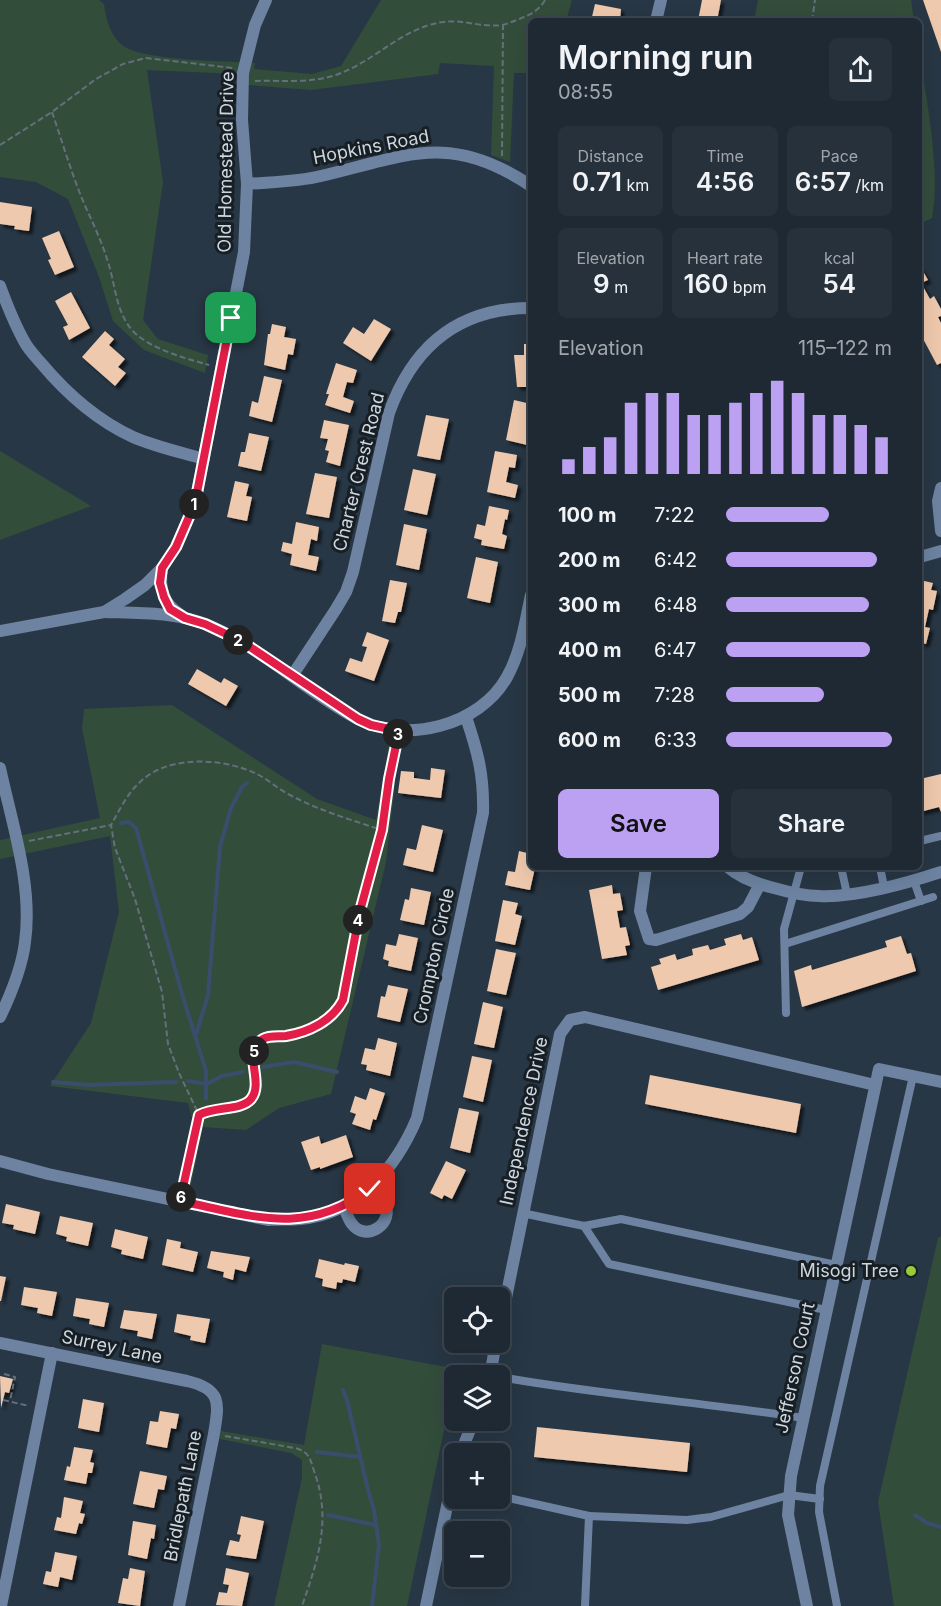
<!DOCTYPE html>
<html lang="en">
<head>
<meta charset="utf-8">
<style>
	:root { --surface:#1e2934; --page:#26313c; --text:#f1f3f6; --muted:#a1a6ac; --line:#3c454f; --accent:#bca0f2 }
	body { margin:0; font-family:Inter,sans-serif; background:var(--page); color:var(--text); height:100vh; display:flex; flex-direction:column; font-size:22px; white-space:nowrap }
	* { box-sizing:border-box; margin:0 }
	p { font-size:20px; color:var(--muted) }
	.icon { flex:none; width:33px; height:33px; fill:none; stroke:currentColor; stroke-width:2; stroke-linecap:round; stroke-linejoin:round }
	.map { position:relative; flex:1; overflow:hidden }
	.side { position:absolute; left:528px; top:18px; width:394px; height:852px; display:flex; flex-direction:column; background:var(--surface); border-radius:9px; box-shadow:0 6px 24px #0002,0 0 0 2px var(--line) }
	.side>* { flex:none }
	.tools { position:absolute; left:444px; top:1287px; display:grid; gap:12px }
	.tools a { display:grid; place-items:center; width:66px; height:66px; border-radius:9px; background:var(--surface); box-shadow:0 6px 24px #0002,0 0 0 2px var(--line); font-size:30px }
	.pin { position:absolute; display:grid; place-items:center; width:51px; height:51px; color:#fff; margin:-26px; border-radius:12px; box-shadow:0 3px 9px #0006 }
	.km { position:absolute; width:30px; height:30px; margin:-15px; border-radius:50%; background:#222; color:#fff; font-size:16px; line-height:30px; text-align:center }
	.round { display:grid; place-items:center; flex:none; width:63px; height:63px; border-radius:9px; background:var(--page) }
	.summary { display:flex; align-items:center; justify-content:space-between; height:102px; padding:0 30px }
	h1 { font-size:33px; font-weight:600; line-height:45px }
	.stats { display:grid; grid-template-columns:repeat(3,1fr); gap:9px; height:102px; padding:6px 30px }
	.stats div { display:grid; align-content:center; border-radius:9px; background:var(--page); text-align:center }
	.stats b { font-size:26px; font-weight:600 }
	.stats small { font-size:16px; font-weight:400 }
	.stats p { font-size:16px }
	.chart { height:168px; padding:12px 30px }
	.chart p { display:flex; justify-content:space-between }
	.chart svg { width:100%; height:108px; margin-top:6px; stroke:var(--accent); stroke-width:6 }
	.button { display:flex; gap:12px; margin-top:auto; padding:12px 30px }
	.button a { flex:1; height:69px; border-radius:9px; background:var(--accent); color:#111; font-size:24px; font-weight:600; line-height:69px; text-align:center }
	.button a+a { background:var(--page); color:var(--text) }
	ul { padding:0 30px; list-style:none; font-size:20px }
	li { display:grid; grid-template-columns:96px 72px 1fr; align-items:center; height:45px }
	li i { height:15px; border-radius:8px; background:var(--accent) }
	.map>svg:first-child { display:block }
	.green { fill:#334d3b }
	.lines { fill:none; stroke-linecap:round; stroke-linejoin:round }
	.stream { stroke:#384e6c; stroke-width:4 }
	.building { fill:#efc9ad; filter:url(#shadow) }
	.path { stroke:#63707c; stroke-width:2; stroke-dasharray:6 3; stroke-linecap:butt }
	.service { stroke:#6d83a1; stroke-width:8 }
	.minor { stroke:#6d83a1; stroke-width:12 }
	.route-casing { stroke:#fff; stroke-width:12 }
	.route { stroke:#e11d48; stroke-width:8 }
	.poi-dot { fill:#98cb37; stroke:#171e24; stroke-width:2 }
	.labels { text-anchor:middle; stroke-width:6; stroke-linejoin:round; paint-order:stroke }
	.street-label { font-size:18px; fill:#cdd7df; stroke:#171e24 }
	.poi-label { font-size:18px; fill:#cdd7df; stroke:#171e24; text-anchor:end }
</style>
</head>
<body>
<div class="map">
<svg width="941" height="1606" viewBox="0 0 941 1606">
	<defs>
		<filter id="shadow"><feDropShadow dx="3.5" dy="3.5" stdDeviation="1.5" flood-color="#0009"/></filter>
	</defs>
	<rect width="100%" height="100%" fill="#283745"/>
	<g class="green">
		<path d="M0,0H99L104,4C106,19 110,35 122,45C142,61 226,61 255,63L254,69L312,74L341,66L381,0H572L566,21H531V73H514L510,162L491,155L494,66L440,63L438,74L311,90L237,84V74L147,70L163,182L143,320L158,339L208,355L205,373L144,350L113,321L99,277L68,199L36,182L0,177Z"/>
		<path d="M758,0H911L914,21H754Z"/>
		<path d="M920,57C927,103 941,174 932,218L920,224Z"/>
		<path d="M0,451L91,506L0,540Z"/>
		<path d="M172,705L317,799L376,820L390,739L400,740L386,862L331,1094L279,1108L246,1130L203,1127L189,1195L178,1193L193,1122L188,1103L50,1086L91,1023L119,912L110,836L0,859V840L100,818L82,728L84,709Z"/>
		<path d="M941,1236V1606H894L878,1502L938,1238Z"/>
		<path d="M322,1344L457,1369L407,1606H274L302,1478V1460L291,1453L220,1439L221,1431L304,1445Z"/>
	</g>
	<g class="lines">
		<g class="stream">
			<path d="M121,823L129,822L136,828L182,994L206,1071V1099"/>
			<path d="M196,1035L208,995L220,847L231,808L242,787L247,783"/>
			<path d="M263,1067L294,1062L337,1072"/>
			<path d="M188,1081L207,1084L222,1076L243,1072"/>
			<path d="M53,1082L89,1085L176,1082"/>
			<path d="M343,1390L347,1400L368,1490L374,1510L379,1545L372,1606"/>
			<path d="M317,1452L360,1457"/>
			<path d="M328,1515L376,1525"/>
			<path d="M915,1515L927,1523L941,1527"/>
		</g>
	</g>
	<g class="building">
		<path d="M702,0H721L717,21H698Z"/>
		<path d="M923,0H941V52Z"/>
		<path d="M595,4L621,9L620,21H591Z"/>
		<path d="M0,202L32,207L29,231L14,229L15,226L0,224Z"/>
		<path d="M59,231L74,267L55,275L48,260L51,259L42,238Z"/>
		<path d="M920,266L928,280L921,283L930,299L934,296L941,309V316L938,317L941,323V363L937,365L920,333Z"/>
		<path d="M71,292L90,328L69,340L63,327L68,325L55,301Z"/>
		<path d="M374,319L391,329L371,361L343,343L353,327L364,334Z"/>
		<path d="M272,324L286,327L284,337L296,339L293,355L288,354L285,370L264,365L268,334H270Z"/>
		<path d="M105,331L114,339L109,345L125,359L118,367L126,373L115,386L82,357Z"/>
		<path d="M524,344H531V387H517L514,355H524Z"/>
		<path d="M336,363L357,370L353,383L347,382L343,397L354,401L350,413L325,405L329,394H326Z"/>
		<path d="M264,376L282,380L272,422L249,416L252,401L258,403Z"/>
		<path d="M514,400L531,404V425L527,445L506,440Z"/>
		<path d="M426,415L449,419L440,460L417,456Z"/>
		<path d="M324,420L349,425L340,466L326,462L329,451L325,450L328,439L320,438Z"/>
		<path d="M249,433L269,437L261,471L238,466L241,452H245Z"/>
		<path d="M495,451L517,455L515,468L509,467L506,482L518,485L515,498L487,492Z"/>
		<path d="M413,469L436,474L427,515L404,510Z"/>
		<path d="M315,473L337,477L329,518L306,514Z"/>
		<path d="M235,481L249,484L246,496L252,497L247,521L227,517Z"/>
		<path d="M489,506L509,510L507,520L505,519L502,534L507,536L504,549L481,545L482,540L474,538L477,524L485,526Z"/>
		<path d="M296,522L319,527L317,541L311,539L308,555L319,557L316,571L290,565L292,554L281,551L283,542L292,544Z"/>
		<path d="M404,524L427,529L419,570L396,565Z"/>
		<path d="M476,557L498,562L490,603L467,598Z"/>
		<path d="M390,580L407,583L401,612H398L395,623L382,621Z"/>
		<path d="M920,580L933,583L931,590L937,591L933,610L929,609L925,627L930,628L926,644L922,643L921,648Z"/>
		<path d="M367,632L389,640L374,681L345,671L350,658L362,662L367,647L362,646Z"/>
		<path d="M197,669L221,683L224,678L238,686L226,706L188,684Z"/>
		<path d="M431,768L445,770L441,798L398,793L401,771L414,772V778L430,780Z"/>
		<path d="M941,774V812L939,807L920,812V779Z"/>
		<path d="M422,825L443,830L433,872L403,865L407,848L416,850Z"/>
		<path d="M519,851L531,854V867L535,868L530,890L505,885L508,871L515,872Z"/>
		<path d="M612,885L613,894L620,893L623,910L617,911L620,928L626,927L630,945L625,946L627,955L602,959L589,890Z"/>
		<path d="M411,888L431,892L424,925L400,920L405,899L409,900Z"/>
		<path d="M503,900L518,903L515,914L522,916L515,945L495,941Z"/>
		<path d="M399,934L418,938L411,971L388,966L389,961L383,959L386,944L396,946Z"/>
		<path d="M741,934L743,940L752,937L759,960L658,990L651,967L661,964L659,959L675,954L677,960L693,955L692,949L708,945L710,950L726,945L724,939Z"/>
		<path d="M901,936L907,954L911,953L916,971L802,1007L794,971L811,965L812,970L887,947L885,941Z"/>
		<path d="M496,949L516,953L506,995L487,991Z"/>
		<path d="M388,985L408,989L400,1022L377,1017L381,996L385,997Z"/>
		<path d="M483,1002L503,1007L494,1048L474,1044Z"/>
		<path d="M378,1038L397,1043L390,1076L366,1070L367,1065L361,1064L365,1048L375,1050Z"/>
		<path d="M472,1056L492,1060L483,1102L463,1097Z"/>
		<path d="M650,1075L801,1104L796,1133L645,1104Z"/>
		<path d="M370,1088L385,1093L376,1120L373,1119L370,1130L352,1124L356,1114L350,1112L355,1096L366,1100Z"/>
		<path d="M459,1108L479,1112L470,1153L450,1148Z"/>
		<path d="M346,1135L353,1157L320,1169V1167L311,1170L301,1142L319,1136L321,1144Z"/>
		<path d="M446,1161L466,1170L452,1199L444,1195L442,1199L430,1193Z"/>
		<path d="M6,1204L40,1212L35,1234L13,1229L14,1225L2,1223Z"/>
		<path d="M60,1216L93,1223L88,1246L66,1241L67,1237L56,1234Z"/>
		<path d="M115,1229L148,1237L143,1259L121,1254L122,1250L111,1247Z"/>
		<path d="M167,1239L181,1242L180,1248L198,1252L193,1272L162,1265Z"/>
		<path d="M211,1251L250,1257L246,1272L235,1269L233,1280L223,1277L224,1272L207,1268Z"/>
		<path d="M319,1259L344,1265L345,1263L359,1266L355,1282L343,1279L342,1283L337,1282L336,1289L322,1286L323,1279L315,1277Z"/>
		<path d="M0,1276L6,1277L1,1301H0Z"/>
		<path d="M24,1287L57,1292L52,1316L37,1313L38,1308L21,1305Z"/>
		<path d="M76,1298L109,1303L104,1327L89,1324L90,1319L73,1316Z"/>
		<path d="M124,1310L157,1314L152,1339L137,1336L138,1331L120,1328Z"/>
		<path d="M177,1314L210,1319L205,1343L190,1340L191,1336L174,1332Z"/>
		<path d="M0,1376L13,1379L9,1393L5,1392L1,1408Z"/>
		<path d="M83,1399L104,1403L99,1432L78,1428Z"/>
		<path d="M160,1411L179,1414L176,1429L171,1428L167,1448L146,1444L150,1421L158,1422Z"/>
		<path d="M537,1427L690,1443L687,1472L534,1457Z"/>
		<path d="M74,1447L93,1450L90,1462L94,1463L92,1473H88L86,1484L64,1480L67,1466L70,1467Z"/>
		<path d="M140,1471L167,1476L164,1490L158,1489L154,1508L133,1504Z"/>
		<path d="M64,1497L83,1501L80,1513L85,1514L82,1524L79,1523L76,1534L54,1530L57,1517L61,1518Z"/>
		<path d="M241,1516L264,1521L256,1559L226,1555L230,1540L239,1542L241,1535L237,1534Z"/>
		<path d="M133,1521L156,1525L154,1539L151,1538L147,1559L128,1555Z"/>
		<path d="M55,1552L77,1556L72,1580L60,1577L58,1587L43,1584L46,1571L51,1572Z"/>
		<path d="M130,1568L145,1571L140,1606L118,1603L123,1578L128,1579Z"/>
		<path d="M226,1568L249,1573L242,1606L216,1605L219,1592L227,1593L229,1585L223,1584Z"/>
	</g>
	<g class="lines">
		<g class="path">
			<path d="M812,21L815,0"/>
			<path d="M255,81C282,80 316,84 341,73C377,59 404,27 443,22C462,19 483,28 502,25C510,23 517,20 524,17C532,14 541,8 545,0"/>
			<path d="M52,112C61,138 69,165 79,191C88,214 100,236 107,259C116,284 115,316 137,335C157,351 185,358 209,365"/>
			<path d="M0,145L52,112L96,79L123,64L146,58L233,68"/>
			<path d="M502,156L503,25"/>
			<path d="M29,841L111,825"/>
			<path d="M199,1115C219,1103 259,1115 256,1080C254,1065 250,1052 262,1040L267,1037L296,1034L317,1026L335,1013L343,1000L360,911L382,830L396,743"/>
			<path d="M183,1190L199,1115L179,1073L168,1044L162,992L135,899L115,848L111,825C119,811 127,794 139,783C167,754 224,758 257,774C269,780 279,790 292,796C320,811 352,820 382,830"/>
			<path d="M4,1374L15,1377L10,1401"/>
			<path d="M3,1400L29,1406"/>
			<path d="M225,1436L295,1448C309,1452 310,1458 314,1471C332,1519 318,1560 302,1606"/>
		</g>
		<g class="service">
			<path d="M920,841L941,836"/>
			<path d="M841,867L847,894"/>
			<path d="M880,867L884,887"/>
			<path d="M914,881L921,901"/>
			<path d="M785,944L933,897"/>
			<path d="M786,1013L784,929L801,867"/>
			<path d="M522,1213L584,1226L621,1219L836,1265"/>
			<path d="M584,1226L609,1264L826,1310"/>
			<path d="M500,1377C600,1395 702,1402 803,1418"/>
			<path d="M500,1496L589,1516"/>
			<path d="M585,1606L589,1516L687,1520L711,1517L789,1495L820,1499"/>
			<path d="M837,1606L819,1512L820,1486L913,1076"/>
		</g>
		<g class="minor">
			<path d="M656,21L661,0"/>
			<path d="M247,184C271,182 297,182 321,176C406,156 450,131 531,186"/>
			<path d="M0,286C7,305 14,323 24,341C28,349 35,356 41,363C67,394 96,420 133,437C156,447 180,452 204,459"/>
			<path d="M941,488L938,501L941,531"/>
			<path d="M920,557L941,551"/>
			<path d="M162,568C159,588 163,604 181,615"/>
			<path d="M104,612C138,613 176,612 208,625C263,648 306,692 358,719C406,744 480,726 507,677C521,652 525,623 531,595"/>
			<path d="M0,631L104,612L125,599L145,585L162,568L176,547L195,503L244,252L247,184L242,120L243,73L255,25L266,0"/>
			<path d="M292,676L336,609L346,592L353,572L389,413C413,346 458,308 531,308"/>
			<path d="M0,768C12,824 33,885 25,942C22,968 11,994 0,1017"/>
			<path d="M646,867L640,911L649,939L656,940L740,914L748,907L760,884"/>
			<path d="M728,867C740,878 758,884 774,888C788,892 804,896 819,896C854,898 908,883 941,872"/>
			<path d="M0,1161L48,1174L268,1220C278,1219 290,1220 300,1219C358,1214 396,1168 417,1118L483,813C484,775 478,753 466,717"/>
			<path d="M344,1206C346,1212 348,1219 352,1224C366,1243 396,1223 384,1202C381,1197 375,1193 370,1189"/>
			<path d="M500,1327L560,1034L570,1020L585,1017L875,1085"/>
			<path d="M0,1343L187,1381C222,1389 219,1403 214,1434L179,1606"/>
			<path d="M490,1376L496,1342"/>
			<path d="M460,1454L474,1420"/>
			<path d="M1,1606L52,1353"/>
			<path d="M426,1606L454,1473"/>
			<path d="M807,1606L788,1515L791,1476L879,1069L941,1082"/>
		</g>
	</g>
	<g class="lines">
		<g class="route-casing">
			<path id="route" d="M231,318L195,503L176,547L162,568L160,583L164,597L170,609L185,618L205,624L241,641L358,719L371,725L399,731L389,779L382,830L360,911L343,1000C332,1021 309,1032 286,1036C279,1037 270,1035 263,1039C241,1052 265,1082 251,1099C241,1111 215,1106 199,1115L180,1201C253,1216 305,1237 370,1189"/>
		</g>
		<use href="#route" class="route"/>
	</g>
	<circle class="poi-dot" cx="911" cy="1271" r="6"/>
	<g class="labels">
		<g class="street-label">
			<text transform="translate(371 147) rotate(-11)" y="6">Hopkins Road</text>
			<text transform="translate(226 162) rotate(-89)" y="6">Old Homestead Drive</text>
			<text transform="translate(359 472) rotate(-76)" y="6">Charter Crest Road</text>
			<text transform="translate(434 956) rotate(-78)" y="6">Crompton Circle</text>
			<text transform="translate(524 1121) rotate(-78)" y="6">Independence Drive</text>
			<text transform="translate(112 1347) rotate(12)" y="6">Surrey Lane</text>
			<text transform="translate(795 1368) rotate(-78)" y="6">Jefferson Court</text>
			<text transform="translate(183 1496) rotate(-79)" y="6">Bridlepath Lane</text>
		</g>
		<g class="poi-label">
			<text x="899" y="1277">Misogi Tree</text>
		</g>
	</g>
</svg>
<div class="tools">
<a><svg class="icon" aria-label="locate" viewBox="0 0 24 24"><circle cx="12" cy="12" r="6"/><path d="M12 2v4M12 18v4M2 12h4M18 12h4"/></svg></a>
<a><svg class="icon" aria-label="layers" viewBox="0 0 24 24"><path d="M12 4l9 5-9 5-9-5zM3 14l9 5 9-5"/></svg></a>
<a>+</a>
<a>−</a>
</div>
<div class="pin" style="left:231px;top:318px;background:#1e9e55"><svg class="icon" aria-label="arrive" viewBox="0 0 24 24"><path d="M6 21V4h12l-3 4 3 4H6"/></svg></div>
<div class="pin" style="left:370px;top:1189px;background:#d93025"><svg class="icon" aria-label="check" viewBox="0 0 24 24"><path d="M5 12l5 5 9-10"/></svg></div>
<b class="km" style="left:194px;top:504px">1</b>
<b class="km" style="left:238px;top:640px">2</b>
<b class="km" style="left:398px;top:734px">3</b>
<b class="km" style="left:358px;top:920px">4</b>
<b class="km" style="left:254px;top:1051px">5</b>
<b class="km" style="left:181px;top:1197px">6</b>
<section class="side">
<div class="summary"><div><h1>Morning run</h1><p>08:55</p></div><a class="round"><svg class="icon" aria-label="share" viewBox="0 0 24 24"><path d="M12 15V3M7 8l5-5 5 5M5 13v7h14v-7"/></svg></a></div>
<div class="stats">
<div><p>Distance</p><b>0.71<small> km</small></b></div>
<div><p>Time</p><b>4:56</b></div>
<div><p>Pace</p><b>6:57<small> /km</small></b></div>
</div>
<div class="stats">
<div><p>Elevation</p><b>9<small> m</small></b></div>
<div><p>Heart rate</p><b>160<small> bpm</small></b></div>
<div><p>kcal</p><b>54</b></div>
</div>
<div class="chart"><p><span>Elevation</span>115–122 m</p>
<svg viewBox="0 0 160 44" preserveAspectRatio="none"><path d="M5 44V38M15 44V33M25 44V29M35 44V15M45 44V11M55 44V11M65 44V20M75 44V20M85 44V15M95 44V11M105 44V6M115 44V11M125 44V20M135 44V20M145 44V24M155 44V29"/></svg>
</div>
<ul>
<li><b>100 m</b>7:22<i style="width:62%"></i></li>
<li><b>200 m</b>6:42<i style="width:91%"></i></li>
<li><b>300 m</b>6:48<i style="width:86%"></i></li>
<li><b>400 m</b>6:47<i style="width:87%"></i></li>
<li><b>500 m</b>7:28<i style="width:59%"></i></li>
<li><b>600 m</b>6:33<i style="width:100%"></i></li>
</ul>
<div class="button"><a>Save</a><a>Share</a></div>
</section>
</div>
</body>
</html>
